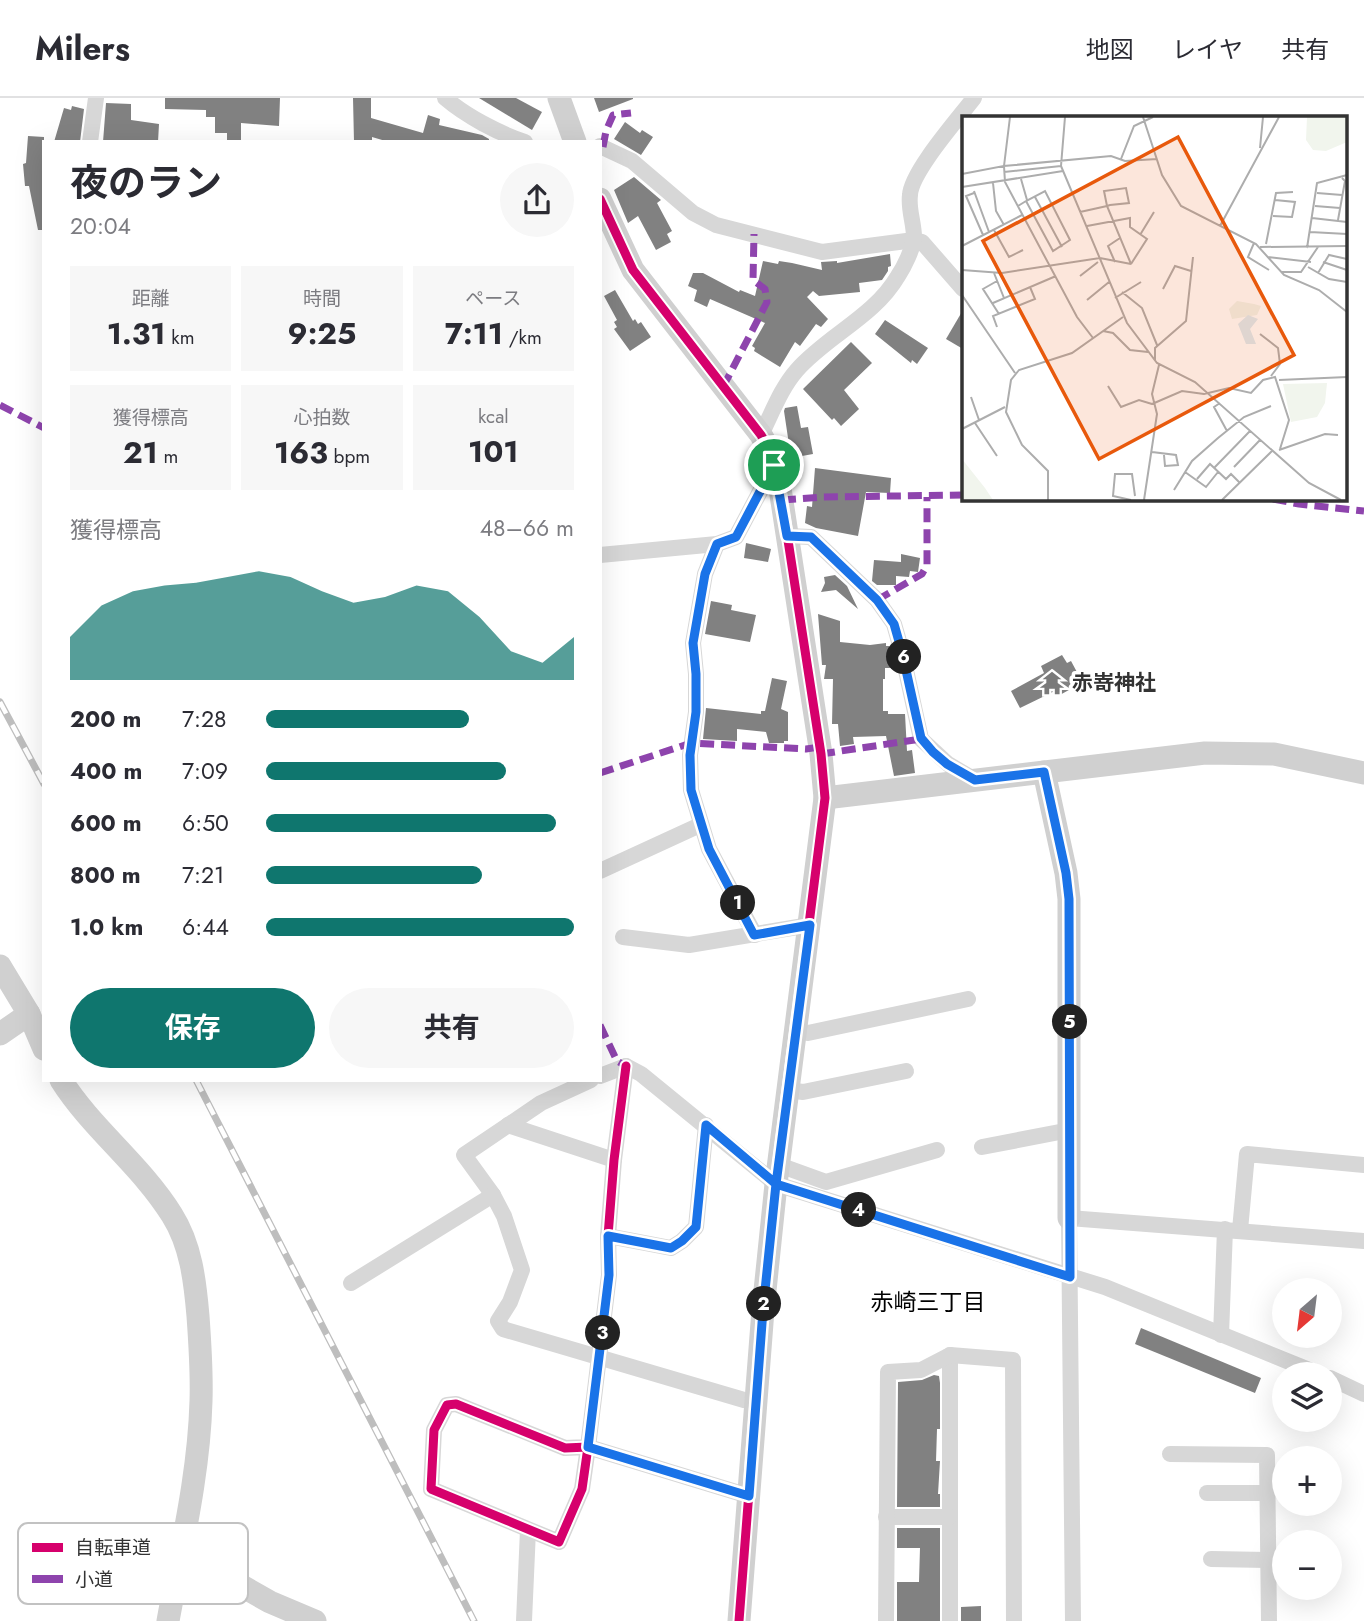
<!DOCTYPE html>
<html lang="ja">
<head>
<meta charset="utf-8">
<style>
	:root { --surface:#fff; --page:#f7f7f7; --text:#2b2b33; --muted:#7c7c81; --line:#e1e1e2; --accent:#0f766e }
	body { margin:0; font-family:Jost,"Noto Sans JP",sans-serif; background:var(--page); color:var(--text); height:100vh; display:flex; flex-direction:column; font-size:26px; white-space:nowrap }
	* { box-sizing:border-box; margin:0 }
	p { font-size:23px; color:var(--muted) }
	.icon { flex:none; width:38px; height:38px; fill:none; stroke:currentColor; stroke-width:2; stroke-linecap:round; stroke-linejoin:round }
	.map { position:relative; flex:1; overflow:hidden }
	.details { position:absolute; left:42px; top:42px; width:560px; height:942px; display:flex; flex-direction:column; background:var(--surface); border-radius:0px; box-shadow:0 7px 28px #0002 }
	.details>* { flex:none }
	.needle { width:46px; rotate:208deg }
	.fabs { position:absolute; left:1272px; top:1180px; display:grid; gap:14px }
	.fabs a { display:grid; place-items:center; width:70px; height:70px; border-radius:50%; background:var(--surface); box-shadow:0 7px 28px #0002; font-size:35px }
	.pin { position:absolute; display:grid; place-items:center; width:60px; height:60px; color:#fff; margin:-30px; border:4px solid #fff; border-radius:50%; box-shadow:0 2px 7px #0007 }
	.km { position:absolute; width:35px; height:35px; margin:-18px; border-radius:50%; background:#222; color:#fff; font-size:19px; line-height:35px; text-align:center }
	.round { display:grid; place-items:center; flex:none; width:74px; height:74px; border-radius:37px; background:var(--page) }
	.head { display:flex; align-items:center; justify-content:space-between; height:119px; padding:0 28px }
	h1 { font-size:38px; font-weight:700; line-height:52px }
	.figures { display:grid; grid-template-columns:repeat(3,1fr); gap:10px; height:119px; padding:7px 28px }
	.figures div { display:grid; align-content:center; border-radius:0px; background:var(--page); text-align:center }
	.figures b { font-size:30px; font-weight:700 }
	.figures small { font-size:19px; font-weight:400 }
	.figures p { font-size:19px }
	.chart { height:196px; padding:14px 28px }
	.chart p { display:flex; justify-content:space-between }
	.chart svg { width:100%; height:126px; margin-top:7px; fill:var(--accent); opacity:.7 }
	.action { display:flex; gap:14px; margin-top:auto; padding:14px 28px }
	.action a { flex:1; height:80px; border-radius:42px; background:var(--accent); color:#fff; font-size:28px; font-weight:700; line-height:80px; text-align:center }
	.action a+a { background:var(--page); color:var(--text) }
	ul { padding:0 28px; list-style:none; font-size:23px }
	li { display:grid; grid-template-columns:112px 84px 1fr; align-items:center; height:52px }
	li i { height:18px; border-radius:9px; background:var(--accent) }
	header { display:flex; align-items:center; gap:42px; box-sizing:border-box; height:98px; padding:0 35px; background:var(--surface); border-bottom:2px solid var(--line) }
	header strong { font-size:33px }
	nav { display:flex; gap:38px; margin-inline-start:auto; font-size:24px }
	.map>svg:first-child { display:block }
	.building { fill:#818181 }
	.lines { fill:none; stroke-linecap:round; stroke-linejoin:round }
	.street { stroke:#d7d7d7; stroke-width:16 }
	.secondary { stroke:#d0d0d0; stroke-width:23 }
	.rail-casing { stroke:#bebebe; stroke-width:7 }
	.rail { stroke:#fff; stroke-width:4.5; stroke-dasharray:13; stroke-linecap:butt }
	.quiet { stroke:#8e44ad; stroke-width:7; stroke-dasharray:14 7; stroke-linecap:butt }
	.cycleway-casing { stroke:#fff; stroke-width:13 }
	.cycleway { stroke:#d6006c; stroke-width:9 }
	.route-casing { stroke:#fff; stroke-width:14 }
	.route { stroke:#1a73e8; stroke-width:9 }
	.labels { text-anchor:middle; stroke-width:7; stroke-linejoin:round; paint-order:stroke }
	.poi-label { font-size:21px; font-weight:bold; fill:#333; stroke:#fff; text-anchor:start }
	.neighbourhood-label { font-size:23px; fill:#000; stroke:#fff }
	.inset-road { fill:none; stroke:#adadad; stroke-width:2 }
	.view { fill:#e8590c; fill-opacity:0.15; stroke:#e8590c; stroke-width:3.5 }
	.inset-edge { fill:none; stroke:#333; stroke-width:3.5 }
	.key { fill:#fff; stroke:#c2c2c2; stroke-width:2 }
	.key-label { font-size:19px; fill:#333 }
</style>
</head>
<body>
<header>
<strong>Milers</strong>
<nav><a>地図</a><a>レイヤ</a><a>共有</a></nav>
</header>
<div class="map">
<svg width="1364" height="1523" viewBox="0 0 1364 1523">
	<rect width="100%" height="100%" fill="#fff"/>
	<g class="building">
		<path d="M165,0H280L279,28L241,25V44H227V35H215V19H206V12L165,11Z"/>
		<path d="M353,0H371V20L423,35L428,17L440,21L439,27L482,37L489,41V44H389L372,39V44H354Z"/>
		<path d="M479,0H516L542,14L532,32Z"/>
		<path d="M594,0H633V1L599,14Z"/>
		<path d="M106,5L131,6V22L159,26L158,44H103Z"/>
		<path d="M72,8L84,11L80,44H54L64,10L71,12Z"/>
		<path d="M625,24L640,35L642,32L653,39L641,57L614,41Z"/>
		<path d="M28,38L44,39V132H38L29,88H25L23,66L26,65Z"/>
		<path d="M634,79L661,102L657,105L672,133L667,136L671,144L656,152L638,118L628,125L614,92Z"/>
		<path d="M890,156L891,168L888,169V173L882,182L859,185L860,194L819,198L813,193L807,199L828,221L821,229L816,226L800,248L795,244L780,269L754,253L755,250L752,248L765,225L710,201L707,209L694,203L697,192L688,188L693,175H703L739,194L740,192L755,198L763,163L778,166L779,163L792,165L822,172L821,164L837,163V165Z"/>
		<path d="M615,192L633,223L635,221L638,226L641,224L651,239L630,253L614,231L617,229L614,224L617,222L604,198Z"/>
		<path d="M963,212V251L946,241Z"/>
		<path d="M885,222L928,250L917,266L912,262L911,265L875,236Z"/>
		<path d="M851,244L872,265L844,292L859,311L841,328L834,320L832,322L803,291Z"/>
		<path d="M797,308L801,330L808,329L813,356L791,360L784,313L785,310Z"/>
		<path d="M815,370L891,380L890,395L866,394L858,438L816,430L805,425L807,408L812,409Z"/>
		<path d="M746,445L771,451L768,464L744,460Z"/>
		<path d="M901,456L920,460L918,474L910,473L909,479L896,478V487H877L872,483L874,462L901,464Z"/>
		<path d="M835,477L847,488L858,511L836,492L821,494L825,485L824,479Z"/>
		<path d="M711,503L732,507L731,512L756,517L750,544L705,536Z"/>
		<path d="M818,516L840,523V544L870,547L886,545V548H889L891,570H885V581H883V613H888V616H905L907,653L912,652L915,675L894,678L886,638L853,639L854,646L840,648L838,626H832L833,581H824L826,567H822Z"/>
		<path d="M1062,557L1067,565L1071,563L1078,576L1074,578L1078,587L1058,598L1055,593L1020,610L1011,593L1044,575L1041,568Z"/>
		<path d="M772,580L787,583L781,611L788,614V643H784V645H769L766,634L737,631V643L703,641L706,610L761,616V613H765Z"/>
		<path d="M1141,1230L1261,1280L1255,1295L1135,1246Z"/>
		<path d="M934,1277L939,1278L940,1285V1331H937L936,1363H940L938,1396H940V1409H897L898,1284L922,1282Z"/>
		<path d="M897,1430H940V1523H897V1484H919L920,1450H897Z"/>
		<path d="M981,1508V1523H961V1509Z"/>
	</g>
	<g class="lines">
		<g class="street">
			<path d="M445,0C466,18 498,35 525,44"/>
			<path d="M90,44L96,0"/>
			<path d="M600,48L632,63L693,115L716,127L822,154L914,142L922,144L963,191"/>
			<path d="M761,337C772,315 781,290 797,272C828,237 874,219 898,178C904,169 913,151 914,139C914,125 908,111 910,97C911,74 958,21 974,0"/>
			<path d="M787,438L811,439L877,502L894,526L902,554L921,641L948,666L975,682"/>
			<path d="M717,446L705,476L693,545L696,576V614L690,657L691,692L709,751L755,837"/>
			<path d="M600,457L717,446L736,439L774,367"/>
			<path d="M600,773L700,727"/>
			<path d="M623,839L689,847L810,827"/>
			<path d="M796,932L808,935L968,901"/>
			<path d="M626,968L614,1062L608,1138L609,1177L588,1349L582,1391L559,1444L431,1391L434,1332L447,1307L456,1306L565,1350L588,1349L749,1398"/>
			<path d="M600,978L626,968L641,976L776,1086L1105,1189L1319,1276"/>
			<path d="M591,982L541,1005L464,1057L493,1097L504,1118L522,1172L510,1204L498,1223L503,1231L744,1302L756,1303"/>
			<path d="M788,992L803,994L906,973"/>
			<path d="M508,1027L614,1062"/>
			<path d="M982,1049L1070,1032"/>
			<path d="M779,1067L826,1084L937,1052"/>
			<path d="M1240,1132L1247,1056L1364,1067"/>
			<path d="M608,1138L671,1150L682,1143L696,1129L706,1027"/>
			<path d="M351,1185L493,1097"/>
			<path d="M1221,1237L1225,1131"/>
			<path d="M950,1257V1523"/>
			<path d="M1330,1280L1364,1296"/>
			<path d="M1170,1356L1267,1357L1269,1523"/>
			<path d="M1207,1395H1268"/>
			<path d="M886,1419H949"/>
			<path d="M1211,1461L1268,1462"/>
			<path d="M524,1523L528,1432"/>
			<path d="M886,1523L888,1274L921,1272L950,1257L1013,1262L1014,1523"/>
			<path d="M1073,1523L1069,1120L1364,1143"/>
		</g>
		<g class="secondary">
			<path d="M559,0L575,44"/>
			<path d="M600,101L633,172L761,337L770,353L779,384L821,656L825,700L776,1086L763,1212L739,1523"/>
			<path d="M1044,674L1066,775L1069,801V1120"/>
			<path d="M825,700L1205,655L1274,656L1364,675"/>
			<path d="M0,868L29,916L44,951"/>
			<path d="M0,936L29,916"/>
			<path d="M61,982C92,1031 141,1067 172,1117C191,1147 195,1183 198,1218C200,1246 202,1275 201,1303C199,1377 181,1451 168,1523"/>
			<path d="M179,1461L219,1475L270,1504L315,1523"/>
		</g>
		<g class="rail-casing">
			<g id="rail">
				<path d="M0,604L44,686"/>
				<path d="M196,982L474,1523"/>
			</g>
		</g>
		<use href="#rail" class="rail"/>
		<g class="quiet">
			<path d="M603,49L606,33L613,17L631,15"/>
			<path d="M723,289L767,204L765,191L753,182L754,136"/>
			<path d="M0,307L44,330"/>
			<path d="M1273,401L1299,406L1364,413"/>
			<path d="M782,402L823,399L963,397"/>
			<path d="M877,502L922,476L927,467V399"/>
			<path d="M821,656L921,641"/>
			<path d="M600,675L691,645L806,651L820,649"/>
			<path d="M600,927L617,963L626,968"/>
		</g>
		<g class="cycleway-casing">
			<g id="cycleway">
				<path d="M600,101L633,172L761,337L770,353L779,384L821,656L825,700L776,1086L763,1212L739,1523"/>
				<path d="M626,968L614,1062L608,1138L609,1177L588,1349L582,1391L559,1444L431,1391L434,1332L447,1307L456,1306L565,1350L588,1349L749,1398"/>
			</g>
		</g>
		<use href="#cycleway" class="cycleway"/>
	</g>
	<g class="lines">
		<g class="route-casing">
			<path id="route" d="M774,367L736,439L717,446L705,476L693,545L696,576V614L690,657L691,692L709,751L754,837L810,827L776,1086L763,1212L749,1398L588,1349L609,1177L608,1138L671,1150L682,1143L696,1129L706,1027L776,1086L1070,1179L1069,801L1066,775L1044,674L975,682L947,666L933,654L921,640L902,554L894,526L877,502L811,439L787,438L774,367"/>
		</g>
		<use href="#route" class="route"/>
	</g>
	<defs>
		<g id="temple-bare" transform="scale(1.89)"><path d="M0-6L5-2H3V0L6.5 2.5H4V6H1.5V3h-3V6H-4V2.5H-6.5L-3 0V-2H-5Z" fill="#7a7a7a" stroke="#fff" stroke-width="2.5" paint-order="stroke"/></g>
	</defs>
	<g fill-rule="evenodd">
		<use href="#temple-bare" x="1052" y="585"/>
	</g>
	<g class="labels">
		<g class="poi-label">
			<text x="1072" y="592">赤嵜神社</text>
		</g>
		<g class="neighbourhood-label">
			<text x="928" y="1212">赤崎三丁目</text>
		</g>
	</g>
	<g transform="translate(962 18)">
		<rect width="385" height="385" fill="#fff"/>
		<path d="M275,185L292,188L299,190L295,199L270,203L267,193ZM365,267L363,287L355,301L329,306L321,268Z" fill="#f1f5ed"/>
		<path d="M345,1H385V26L364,35L351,34L344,24ZM0,343L23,372L31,384H0Z" fill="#f1f5ed"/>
		<path d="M286,199L296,203L288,213L294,228H284L276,208Z" fill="#ddebf3"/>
		<path class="inset-road" d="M103,1L99,50L165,207L195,247L233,266L347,367L379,384M181,1L200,59L219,90L294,128L322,159L357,174L385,196M298,32L301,1M159,43L172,10L191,1M42,56L99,50M0,58L42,50L48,1M59,63L65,84M31,67L34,95L42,109M0,71L101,55M12,75L27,116M12,77L4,80L21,119M355,77L380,79M73,81L100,131M56,90L64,85L83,75L108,124L91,135L64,85M353,90L378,92M118,96L145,90L148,89L167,87L164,72L142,75L145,90L169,148M311,100L330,101L333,86L313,84M350,102L385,106M376,104L383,65L380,62M125,110L168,102V111L185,123L169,148M258,110L317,1M32,114L47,141L61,134M348,116L385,118M178,119L192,96M292,127L286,141L307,154M304,128L314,77L331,76M0,130L60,99M298,131L385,130M345,132L355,67L385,59M306,141L349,146M153,146L146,130L158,122M361,146L385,154M346,151L367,163L385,166M0,154L40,157L138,142L169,148M319,156H339L356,131M32,157L42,182M356,157L367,139L385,143M118,160L136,146M35,165L21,173L37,198M201,173L213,150L229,155M160,176L180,192L195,229M0,179L53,257M153,182L179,166M125,184L147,166M31,187L94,160M35,211L31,200L73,183L68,171M141,215L151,217L168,234L186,236M298,218L316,232L318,248L309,260M131,222L115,201L43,66L42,50L149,40L163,45L195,43M193,244V232L224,205L231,141M317,264L385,261M146,270L159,291L177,284L190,288M9,281L17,304M258,287L252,291L265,315M190,288L220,275L242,278L267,272L289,277L301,264L313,261L327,304L318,333M13,307L35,340M0,313L43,291M317,334L363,318L376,319M190,336L214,339L216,349L203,350L202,339M272,351L298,324M252,352L288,315M223,356L244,371L256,356M235,363L248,348L264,363L269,358L277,366M212,374L230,345L256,322L282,301L309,290M86,384V355L60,329L44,296L49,264L57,254L110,237L161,201M169,384L151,380L153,358H170L173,380M182,384L195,298L190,278L197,249M260,384L310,335"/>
		<path class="view" d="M216,21L332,239L137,343L21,125Z"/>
		<rect width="385" height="385" class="inset-edge"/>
	</g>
	<rect x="18" y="1425" width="230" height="81" rx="10" class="key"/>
	<rect x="32" y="1445" width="31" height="9" fill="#d6006c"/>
	<rect x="32" y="1477" width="31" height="8" fill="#8e44ad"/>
	<g class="key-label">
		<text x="75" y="1456">自転車道</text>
		<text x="75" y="1488">小道</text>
	</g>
</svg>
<div class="fabs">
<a><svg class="needle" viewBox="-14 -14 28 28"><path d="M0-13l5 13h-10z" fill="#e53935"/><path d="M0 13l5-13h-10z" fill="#7c7c81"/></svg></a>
<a><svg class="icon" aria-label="layers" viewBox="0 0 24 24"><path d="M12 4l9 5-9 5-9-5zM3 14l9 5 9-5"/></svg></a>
<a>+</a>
<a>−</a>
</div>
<div class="pin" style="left:774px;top:367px;background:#1e9e55"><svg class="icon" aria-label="arrive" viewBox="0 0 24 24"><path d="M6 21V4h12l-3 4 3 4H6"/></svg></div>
<b class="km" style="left:738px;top:805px">1</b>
<b class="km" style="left:764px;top:1206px">2</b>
<b class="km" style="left:603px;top:1235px">3</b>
<b class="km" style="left:859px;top:1112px">4</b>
<b class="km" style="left:1070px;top:924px">5</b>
<b class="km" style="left:904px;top:559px">6</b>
<section class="details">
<div class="head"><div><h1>夜のラン</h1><p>20:04</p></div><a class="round"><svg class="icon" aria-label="share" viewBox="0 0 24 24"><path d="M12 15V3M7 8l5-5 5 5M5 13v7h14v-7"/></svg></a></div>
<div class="figures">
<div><p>距離</p><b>1.31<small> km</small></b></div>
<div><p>時間</p><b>9:25</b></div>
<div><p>ペース</p><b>7:11<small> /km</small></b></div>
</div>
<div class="figures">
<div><p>獲得標高</p><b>21<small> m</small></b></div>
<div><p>心拍数</p><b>163<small> bpm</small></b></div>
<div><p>kcal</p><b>101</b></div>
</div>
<div class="chart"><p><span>獲得標高</span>48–66 m</p>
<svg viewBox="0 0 160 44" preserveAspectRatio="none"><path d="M0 44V29L10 18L20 13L30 11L40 10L50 8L60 6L70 8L80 13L90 17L100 15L110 11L120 13L130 22L140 34L150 38L160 29V44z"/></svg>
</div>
<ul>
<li><b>200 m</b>7:28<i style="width:66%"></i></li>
<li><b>400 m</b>7:09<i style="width:78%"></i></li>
<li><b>600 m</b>6:50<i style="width:94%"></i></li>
<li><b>800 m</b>7:21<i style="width:70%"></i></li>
<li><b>1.0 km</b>6:44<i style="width:100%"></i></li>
</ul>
<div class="action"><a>保存</a><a>共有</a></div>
</section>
</div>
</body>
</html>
